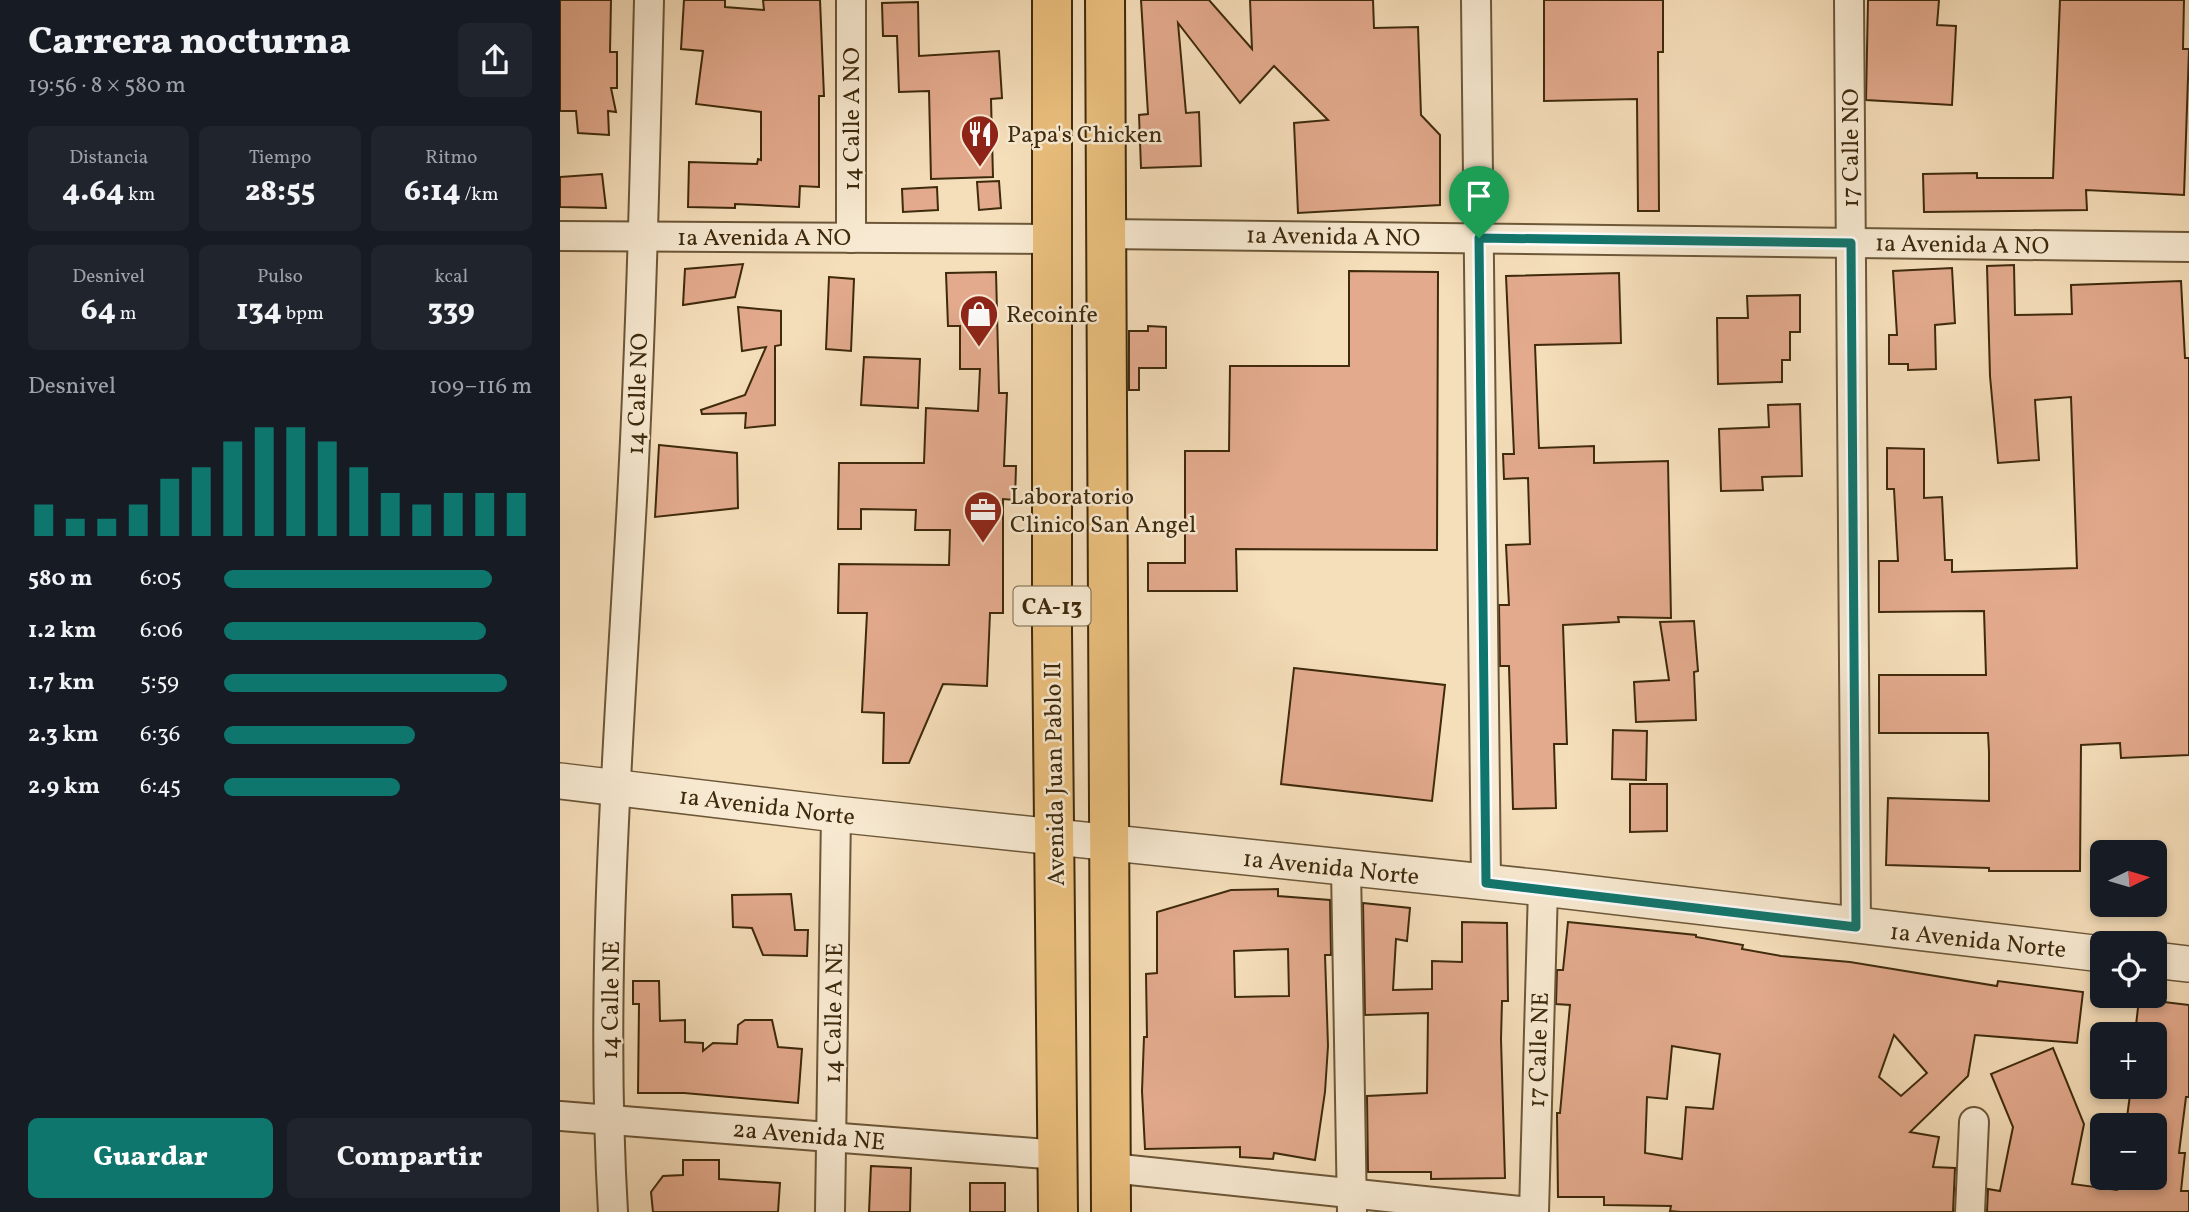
<!DOCTYPE html>
<html lang="es">
<head>
<meta charset="utf-8">
<style>
	:root { --surface:#171b24; --page:#20242c; --text:#f1f3f6; --muted:#9ea1a6; --accent:#0f766e }
	body { margin:0; font-family:Vollkorn,serif; background:var(--page); color:var(--text); height:100vh; display:flex; flex-direction:column; font-size:26px; white-space:nowrap }
	* { box-sizing:border-box; margin:0 }
	p { font-size:23px; color:var(--muted) }
	.icon { flex:none; width:38px; height:38px; fill:none; stroke:currentColor; stroke-width:2; stroke-linecap:round; stroke-linejoin:round }
	.map { position:relative; flex:1; overflow:hidden }
	.sheet { display:flex; flex-direction:column; background:var(--surface); width:560px }
	.sheet>* { flex:none }
	.needle { width:46px; rotate:85deg }
	.tools { position:absolute; left:1530px; top:840px; display:grid; gap:14px }
	.tools a { display:grid; place-items:center; width:77px; height:77px; border-radius:10px; background:var(--surface); box-shadow:0 4px 10px #0003; font-size:35px }
	.pin { position:absolute; display:grid; place-items:center; width:60px; height:60px; color:#fff; margin:-72px -30px; border-radius:50% 50% 50% 0; rotate:-45deg; box-shadow:0 0 7px #0007 }
	.pin .icon { rotate:45deg }
	.round { display:grid; place-items:center; flex:none; width:74px; height:74px; border-radius:10px; background:var(--page) }
	.head { display:flex; align-items:center; justify-content:space-between; height:119px; padding:0 28px }
	h1 { font-size:38px; font-weight:800; line-height:52px }
	.figures { display:grid; grid-template-columns:repeat(3,1fr); gap:10px; height:119px; padding:7px 28px }
	.figures div { display:grid; align-content:center; border-radius:10px; background:var(--page); text-align:center }
	.figures b { font-size:30px; font-weight:800 }
	.figures small { font-size:19px; font-weight:400 }
	.figures p { font-size:19px }
	.chart { height:196px; padding:14px 28px }
	.chart p { display:flex; justify-content:space-between }
	.chart svg { width:100%; height:126px; margin-top:7px; stroke:var(--accent); stroke-width:6 }
	.button { display:flex; gap:14px; margin-top:auto; padding:14px 28px }
	.button a { flex:1; height:80px; border-radius:10px; background:var(--accent); color:#fff; font-size:28px; font-weight:800; line-height:80px; text-align:center }
	.button a+a { background:var(--page); color:var(--text) }
	ul { padding:0 28px; list-style:none; font-size:23px }
	li { display:grid; grid-template-columns:112px 84px 1fr; align-items:center; height:52px }
	li i { height:18px; border-radius:9px; background:var(--accent) }
	main { display:flex; flex:1; min-height:0 }
	.map>svg:first-child { display:block }
	.building { fill:#e3aa8d; stroke:#3e2a0c; stroke-width:2; fill-rule:evenodd }
	.lines { fill:none; stroke-linecap:round; stroke-linejoin:round }
	.minor-casing { stroke:#6c5738; stroke-width:32 }
	.tertiary-casing { stroke:#6c5738; stroke-width:38 }
	.trunk-casing { stroke:#3e2a0c; stroke-width:42 }
	.minor { stroke:#f8ead2; stroke-width:28 }
	.tertiary { stroke:#f8ead2; stroke-width:35 }
	.trunk { stroke:#eabf7d; stroke-width:38 }
	.route-casing { stroke:#fff; stroke-width:14 }
	.route { stroke:#0f766e; stroke-width:9 }
	.labels { text-anchor:middle; stroke-width:5; stroke-linejoin:round; paint-order:stroke }
	.shield { fill:#f8ead2; stroke:#766447; stroke-width:2 }
	.shield-label { font-size:23px; font-weight:bold; fill:#3e2a0c }
	.street-label { font-size:24px; fill:#3e2a0c; stroke:#f8ead2 }
	.poi-label { font-size:24px; fill:#3e2a0c; stroke:#f8ead2; text-anchor:start }
</style>
</head>
<body>
<main>
<section class="sheet">
<div class="head"><div><h1>Carrera nocturna</h1><p>19:56 · 8 × 580 m</p></div><a class="round"><svg class="icon" aria-label="share" viewBox="0 0 24 24"><path d="M12 15V3M7 8l5-5 5 5M5 13v7h14v-7"/></svg></a></div>
<div class="figures">
<div><p>Distancia</p><b>4.64<small> km</small></b></div>
<div><p>Tiempo</p><b>28:55</b></div>
<div><p>Ritmo</p><b>6:14<small> /km</small></b></div>
</div>
<div class="figures">
<div><p>Desnivel</p><b>64<small> m</small></b></div>
<div><p>Pulso</p><b>134<small> bpm</small></b></div>
<div><p>kcal</p><b>339</b></div>
</div>
<div class="chart"><p><span>Desnivel</span>109–116 m</p>
<svg viewBox="0 0 160 44" preserveAspectRatio="none"><path d="M5 44V33M15 44V38M25 44V38M35 44V33M45 44V24M55 44V20M65 44V11M75 44V6M85 44V6M95 44V11M105 44V20M115 44V29M125 44V33M135 44V29M145 44V29M155 44V29"/></svg>
</div>
<ul>
<li><b>580 m</b>6:05<i style="width:87%"></i></li>
<li><b>1.2 km</b>6:06<i style="width:85%"></i></li>
<li><b>1.7 km</b>5:59<i style="width:92%"></i></li>
<li><b>2.3 km</b>6:36<i style="width:62%"></i></li>
<li><b>2.9 km</b>6:45<i style="width:57%"></i></li>
</ul>
<div class="button"><a>Guardar</a><a>Compartir</a></div>
</section>
<div class="map">
<svg width="1629" height="1212" viewBox="0 0 1629 1212">
	<rect width="100%" height="100%" fill="#f5deba"/>
	<filter id="stains"><feTurbulence type="fractalNoise" baseFrequency=".00286" numOctaves="4"/><feColorMatrix values="0 0 0 0 .2 0 0 0 0 .09 0 0 0 0 .02 0 0 0 .5 -.17"/></filter>
	<radialGradient id="worn" r=".72"><stop offset=".6" stop-color="#630" stop-opacity="0"/><stop offset="1" stop-color="#630" stop-opacity=".3"/></radialGradient>
	<g class="building">
		<path d="M0,0H51L50,52H57V88H51L56,112L48,111L49,135L18,133L16,111H0Z"/>
		<path d="M124,0H165V7L204,10L203,0H260L264,96H259V187L240,186L239,207L175,204V208L128,207L129,162L197,164L198,159L201,160V112L136,104L143,51L121,49Z"/>
		<path d="M581,0H649L692,49L690,0H813L814,28L858,27L861,115L880,135V205L738,213L734,123L768,120L714,66L680,103L618,23L626,113L639,112L641,166L581,168L579,115L588,114Z"/>
		<path d="M984,0H1103V52H1098L1099,211H1078L1077,99L984,101Z"/>
		<path d="M1308,0H1379L1377,25L1396,26L1392,105L1306,100Z"/>
		<path d="M1500,0H1624L1623,49H1629L1624,195L1526,190L1527,210L1364,212L1363,174L1417,173V178H1493Z"/>
		<path d="M358,2L359,56L439,51L442,98L431,99L433,177L371,179L369,91L339,92L337,36H323L322,3Z"/>
		<path d="M42,174L46,208L0,207V177Z"/>
		<path d="M439,181L441,208L419,210L417,182Z"/>
		<path d="M377,187L378,210L343,212L342,189Z"/>
		<path d="M183,264L175,297L123,305L125,269Z"/>
		<path d="M1454,265L1455,315L1512,314L1511,285L1621,281L1625,358H1629V755L1561,758L1560,743L1521,745L1520,871H1429V868L1326,865L1328,798L1429,801V752L1428,733H1319V675H1426L1424,611L1319,612V561H1338L1334,489H1327V448L1364,449V498L1382,497L1385,560H1392V572L1517,568L1511,397L1475,400L1479,460L1438,463L1430,376L1427,266Z"/>
		<path d="M1392,268L1395,323L1375,325L1376,369L1348,370V364H1329V335H1337L1333,271Z"/>
		<path d="M789,271L878,272L877,550L676,549L677,591H588V563H625V451H669L670,366H789Z"/>
		<path d="M436,272L439,393H447L444,466H456L455,500L443,499V613H430L427,686L383,684L349,763H323L324,713L302,712L307,613H278L279,564L389,565L390,530H355L356,510L301,509V529H278L279,463H364L366,408L418,411L420,369H400V326H388L386,273Z"/>
		<path d="M1059,273L1061,343L975,345L979,448L1034,446V463L1108,461L1111,618L1058,617L1059,622L1003,625L1007,744H994L996,808L953,809L949,666H940L939,605H949L946,545L970,544L968,478L944,479L943,454H954L946,276Z"/>
		<path d="M269,277L294,279L291,351L266,349Z"/>
		<path d="M1240,295V332H1230V360H1222V382L1158,384L1157,318H1188L1187,296Z"/>
		<path d="M178,307L221,311V345L215,346V425L185,428L186,413L142,414L141,410L185,395L206,347L182,351Z"/>
		<path d="M588,326L606,327V368H579V390H569V331H588Z"/>
		<path d="M304,357L360,359L358,408L301,405Z"/>
		<path d="M1240,404L1242,476L1202,477L1203,490L1161,491L1159,429L1209,427L1208,405Z"/>
		<path d="M99,445L177,453L178,508L95,517Z"/>
		<path d="M1134,621L1138,671L1134,672L1136,720L1076,722L1074,682L1109,680L1100,622Z"/>
		<path d="M734,668L885,685L872,801L721,784Z"/>
		<path d="M1053,730L1087,731L1086,780L1052,779Z"/>
		<path d="M1070,784H1107V831L1070,832Z"/>
		<path d="M718,889V896L770,900L771,955H765L768,1046L765,1092L755,1160L714,1153L713,1159L680,1157V1147L585,1149L582,1091L584,1037H587L586,974L597,973V912L671,890ZM728,949L729,996L675,997L674,951Z"/>
		<path d="M231,894L235,930H248L247,956L203,955L192,928L173,927L172,895Z"/>
		<path d="M803,903L850,908L847,941L836,939L833,990L872,989V961L902,962V922L947,923L948,1001H942L941,1039L945,1178L871,1179V1172H808L807,1096L867,1093L868,1013L805,1015Z"/>
		<path d="M1008,922L1136,935V937L1183,945L1182,949L1221,956L1290,962L1437,986L1438,981L1523,992L1517,1043L1415,1035L1408,1076L1350,1132L1379,1137L1373,1167L1395,1168L1393,1212H1121L1110,1211L1111,1206L1044,1205V1197H998L997,1113H1000L1010,1005L996,1004L997,970H1003ZM1334,1035L1367,1073L1341,1096L1319,1077ZM1112,1046L1160,1054L1153,1109L1126,1107L1122,1159L1085,1153L1087,1097L1107,1099Z"/>
		<path d="M73,981H99L100,1021L125,1020V1042L143,1043V1051L153,1043L177,1044L178,1025L185,1020H212L218,1047L242,1049L238,1103L124,1093H78L79,1004H73Z"/>
		<path d="M1579,999L1629,1005V1097H1626L1619,1153H1625L1621,1191H1629V1212H1427L1428,1189L1440,1191L1453,1127L1431,1074L1493,1048L1524,1124L1512,1184L1557,1190L1559,1178H1594V1125H1566L1571,1087H1594V1034H1575Z"/>
		<path d="M123,1160H159V1179L220,1183L218,1212H93L91,1192L103,1176L123,1175Z"/>
		<path d="M311,1166L351,1168L350,1212H309Z"/>
		<rect x="410" y="1183" width="35" height="29"/>
	</g>
	<g class="lines">
		<g class="minor-casing">
			<g id="minor">
				<path d="M291,0V238"/>
				<path d="M916,0L926,882"/>
				<path d="M1289,0L1296,927"/>
				<path d="M546,234L1629,247"/>
				<path d="M0,236L491,239"/>
				<path d="M786,869L792,1212"/>
				<path d="M0,1116L499,1155"/>
				<path d="M551,1168L969,1212"/>
				<path d="M53,1212C39,975 59,736 72,500C81,333 85,167 89,0"/>
				<path d="M270,1212L276,814"/>
				<path d="M974,1212L983,888"/>
				<path d="M1410,1212L1414,1122"/>
			</g>
		</g>
		<g class="tertiary-casing">
			<g id="tertiary">
				<path d="M0,781L276,814L983,888L1542,954"/>
				<path d="M1594,960L1629,964"/>
			</g>
		</g>
		<g class="trunk-casing">
			<g id="trunk">
				<path d="M492,0V631L498,1212"/>
				<path d="M545,0L551,1212"/>
			</g>
		</g>
		<use href="#minor" class="minor"/>
		<use href="#tertiary" class="tertiary"/>
		<use href="#trunk" class="trunk"/>
	</g>
	<g class="lines">
		<g class="route-casing">
			<path id="route" d="M919,238L1291,243L1296,927L926,883Z"/>
		</g>
		<use href="#route" class="route"/>
	</g>
	<defs>
		<g id="restaurant-pin" transform="scale(2.0125)"><path d="M0 17L-7.5 6A9.5 9.5 0 1 1 7.5 6Z" fill="#8f2418" stroke="#f8ead2"/><path d="M-5-6h1v4h1v-4h1v4h1v-4h1v5L-1.5 .5V6h-2V.5L-5-1ZM5-6V6H3V1.5H1.5Q1.5-4 5-6Z" fill="#fff"/></g>
		<g id="shop-pin" transform="scale(2.0125)"><path d="M0 17L-7.5 6A9.5 9.5 0 1 1 7.5 6Z" fill="#8f2418" stroke="#f8ead2"/><path d="M-5-2.5h2.3a2.7 3.5 0 0 1 5.4 0H5L5.5 6h-11ZM-1.5-2.5h3a1.5 2.3 0 0 0-3 0Z" fill="#fff"/></g>
		<g id="office-pin" transform="scale(2.0125)"><path d="M0 17L-7.5 6A9.5 9.5 0 1 1 7.5 6Z" fill="#8f2418" stroke="#f8ead2"/><path d="M-6-3h4V-5.5h4V-3h4V5H-6ZM-1-4.5V-3h2v-1.5ZM-6 0V1H6V0Z" fill="#fff"/></g>
	</defs>
	<g fill-rule="evenodd">
		<use href="#restaurant-pin" x="420" y="134"/>
		<use href="#shop-pin" x="419" y="314"/>
		<use href="#office-pin" x="423" y="510"/>
	</g>
	<g class="labels">
		<rect class="shield" x="453.5" y="586.5" width="77" height="39" rx="5"/>
		<g class="shield-label">
			<text x="492" y="614">CA-13</text>
		</g>
		<g class="street-label">
			<text transform="translate(291 119) rotate(-90)" y="8">14 Calle A NO</text>
			<text transform="translate(1290 148) rotate(-90)" y="8">17 Calle NO</text>
			<text transform="translate(773 236) rotate(1)" y="8">1a Avenida A NO</text>
			<text x="204" y="245">1a Avenida A NO</text>
			<text transform="translate(1402 244) rotate(1)" y="8">1a Avenida A NO</text>
			<text transform="translate(77 394) rotate(-88)" y="8">14 Calle NO</text>
			<text transform="translate(494 774) rotate(-91)" y="8">Avenida Juan Pablo II</text>
			<text transform="translate(207 806) rotate(7)" y="8">1a Avenida Norte</text>
			<text transform="translate(771 867) rotate(6)" y="8">1a Avenida Norte</text>
			<text transform="translate(1418 940) rotate(6)" y="8">1a Avenida Norte</text>
			<text transform="translate(50 1000) rotate(-89)" y="8">14 Calle NE</text>
			<text transform="translate(273 1013) rotate(-89)" y="8">14 Calle A NE</text>
			<text transform="translate(978 1050) rotate(-88)" y="8">17 Calle NE</text>
			<text transform="translate(249 1135) rotate(5)" y="8">2a Avenida NE</text>
		</g>
		<g class="poi-label">
			<text x="447" y="142">Papa's Chicken</text>
			<text x="446" y="322">Recoinfe</text>
			<text x="450" y="504">Laboratorio<tspan x="450" dy="28">Clinico San Angel</tspan></text>
		</g>
	</g>
	<rect width="100%" height="100%" filter="url(#stains)"/>
	<rect width="100%" height="100%" fill="url(#worn)"/>
</svg>
<div class="tools">
<a><svg class="needle" viewBox="-14 -14 28 28"><path d="M0-13l5 13h-10z" fill="#e53935"/><path d="M0 13l5-13h-10z" fill="#9ea1a6"/></svg></a>
<a><svg class="icon" aria-label="locate" viewBox="0 0 24 24"><circle cx="12" cy="12" r="6"/><path d="M12 2v4M12 18v4M2 12h4M18 12h4"/></svg></a>
<a>+</a>
<a>−</a>
</div>
<div class="pin" style="left:919px;top:238px;background:#1e9e55"><svg class="icon" aria-label="arrive" viewBox="0 0 24 24"><path d="M6 21V4h12l-3 4 3 4H6"/></svg></div>
</div>
</main>
</body>
</html>
